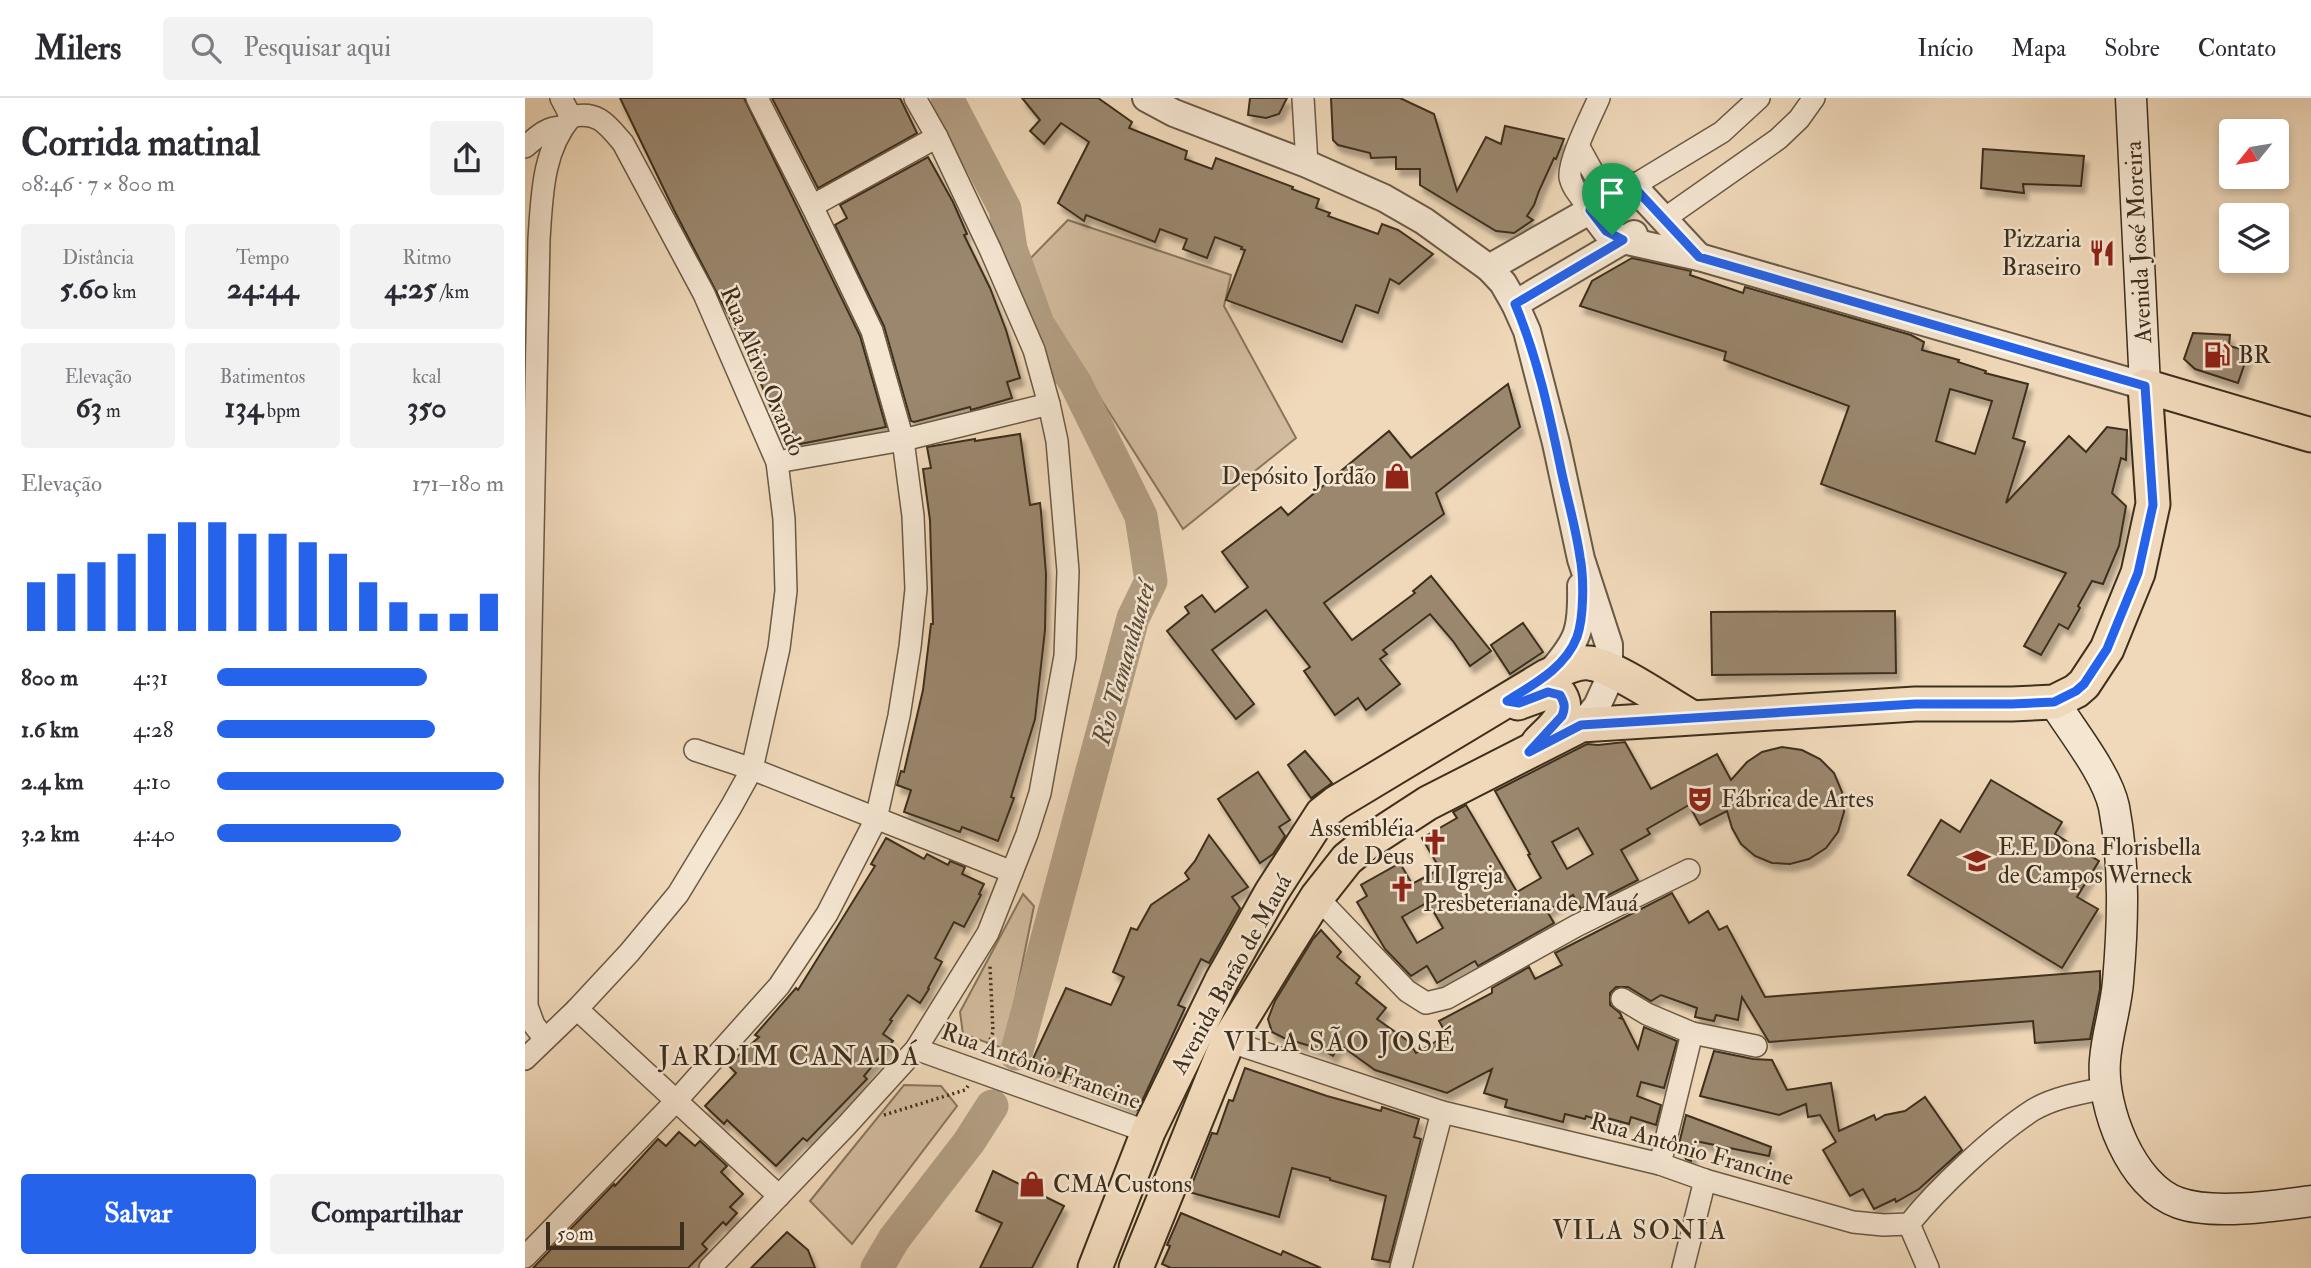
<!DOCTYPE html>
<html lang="pt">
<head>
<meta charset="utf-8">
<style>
	:root { --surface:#fff; --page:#f2f2f3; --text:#2b2b33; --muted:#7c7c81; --line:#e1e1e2; --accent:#2563eb }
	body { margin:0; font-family:"IM FELL Double Pica",serif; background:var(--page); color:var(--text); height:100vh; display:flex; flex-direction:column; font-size:26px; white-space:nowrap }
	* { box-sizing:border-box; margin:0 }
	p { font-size:23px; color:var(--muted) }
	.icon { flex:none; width:38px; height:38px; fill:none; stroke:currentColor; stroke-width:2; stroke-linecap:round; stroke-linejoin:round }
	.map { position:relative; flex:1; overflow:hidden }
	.sheet { display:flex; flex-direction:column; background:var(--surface); width:525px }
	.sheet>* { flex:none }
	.needle { width:46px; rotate:240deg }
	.buttons { position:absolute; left:1694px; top:21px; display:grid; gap:14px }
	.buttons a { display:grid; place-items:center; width:70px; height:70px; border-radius:7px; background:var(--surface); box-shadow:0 4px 10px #0003; font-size:35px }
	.scale { position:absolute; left:21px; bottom:18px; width:138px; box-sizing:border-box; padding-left:7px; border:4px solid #3d2f1c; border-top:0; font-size:19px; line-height:24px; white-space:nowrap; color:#3d2f1c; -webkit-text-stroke:5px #f5e6d2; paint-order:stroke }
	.pin { position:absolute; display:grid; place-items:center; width:60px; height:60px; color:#fff; margin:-72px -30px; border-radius:50% 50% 50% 0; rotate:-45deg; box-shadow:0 0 7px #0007 }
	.pin .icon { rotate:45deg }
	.round { display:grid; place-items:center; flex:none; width:74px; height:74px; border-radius:7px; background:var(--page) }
	.head { display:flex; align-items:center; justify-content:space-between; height:119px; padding:0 21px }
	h1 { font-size:38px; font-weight:700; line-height:52px }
	.metrics { display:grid; grid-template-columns:repeat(3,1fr); gap:10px; height:119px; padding:7px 21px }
	.metrics div { display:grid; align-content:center; border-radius:7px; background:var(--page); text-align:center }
	.metrics b { font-size:30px; font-weight:700 }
	.metrics small { font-size:19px; font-weight:400 }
	.metrics p { font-size:19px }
	.chart { height:196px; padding:14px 21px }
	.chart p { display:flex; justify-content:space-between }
	.chart svg { width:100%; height:126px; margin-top:7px; stroke:var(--accent); stroke-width:6 }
	.cta { display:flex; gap:14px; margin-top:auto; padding:14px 21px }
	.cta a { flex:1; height:80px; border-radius:7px; background:var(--accent); color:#fff; font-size:28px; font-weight:700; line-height:80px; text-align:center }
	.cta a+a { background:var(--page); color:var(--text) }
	ul { padding:0 21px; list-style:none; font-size:23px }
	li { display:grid; grid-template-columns:112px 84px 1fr; align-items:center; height:52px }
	li i { height:18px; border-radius:9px; background:var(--accent) }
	header { display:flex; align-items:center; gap:42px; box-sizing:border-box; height:98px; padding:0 35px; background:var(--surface); border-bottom:2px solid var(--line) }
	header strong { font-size:33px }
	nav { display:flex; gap:38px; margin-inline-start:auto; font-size:24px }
	.search { width:490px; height:63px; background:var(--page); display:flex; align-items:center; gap:18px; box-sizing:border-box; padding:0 24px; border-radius:7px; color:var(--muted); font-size:26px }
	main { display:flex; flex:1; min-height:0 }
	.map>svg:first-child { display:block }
	.green { fill:#d2bc9f; stroke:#88765e; stroke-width:2 }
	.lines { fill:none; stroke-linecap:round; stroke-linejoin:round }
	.river { stroke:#b39f84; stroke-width:33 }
	.building { fill:#9a876e; stroke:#3d2f1c; stroke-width:2; fill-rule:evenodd; filter:url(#shadow) }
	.minor-casing { stroke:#6a5a44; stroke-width:24 }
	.tertiary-casing { stroke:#6a5a44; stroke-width:30 }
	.secondary-casing { stroke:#3d2f1c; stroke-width:33 }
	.primary-casing { stroke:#3d2f1c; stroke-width:37 }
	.path { stroke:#3d2f1c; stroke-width:3.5; stroke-dasharray:2 3.5; stroke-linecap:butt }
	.minor { stroke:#f5e6d2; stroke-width:21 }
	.tertiary { stroke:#f5e6d2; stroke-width:26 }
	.secondary { stroke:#f5e6d2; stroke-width:30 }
	.primary { stroke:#f0d9ba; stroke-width:33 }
	.route-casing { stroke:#fff; stroke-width:14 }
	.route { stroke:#2563eb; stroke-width:9 }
	.labels { text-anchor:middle; stroke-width:5; stroke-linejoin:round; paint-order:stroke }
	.poi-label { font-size:24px; fill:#3d2f1c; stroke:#f5e6d2; text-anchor:start }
	.street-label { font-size:24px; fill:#3d2f1c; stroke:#f5e6d2 }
	.water-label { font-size:26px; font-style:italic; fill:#5a4b36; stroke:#f5e6d2 }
	.neighbourhood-label { font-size:26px; letter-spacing:2px; fill:#3d2f1c; stroke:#f5e6d2 }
	.quarter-label { font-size:28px; letter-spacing:2px; fill:#3d2f1c; stroke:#f5e6d2 }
</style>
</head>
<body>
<header>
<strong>Milers</strong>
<div class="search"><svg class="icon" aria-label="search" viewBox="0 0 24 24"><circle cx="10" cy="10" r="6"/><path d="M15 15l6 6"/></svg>Pesquisar aqui</div>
<nav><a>Início</a><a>Mapa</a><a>Sobre</a><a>Contato</a></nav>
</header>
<main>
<section class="sheet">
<div class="head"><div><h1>Corrida matinal</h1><p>08:46 · 7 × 800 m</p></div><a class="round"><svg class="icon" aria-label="share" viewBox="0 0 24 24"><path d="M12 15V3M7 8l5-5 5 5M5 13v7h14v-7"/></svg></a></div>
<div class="metrics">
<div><p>Distância</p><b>5.60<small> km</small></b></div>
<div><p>Tempo</p><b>24:44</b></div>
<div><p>Ritmo</p><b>4:25<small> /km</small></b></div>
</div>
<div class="metrics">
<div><p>Elevação</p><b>63<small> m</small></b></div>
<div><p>Batimentos</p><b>134<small> bpm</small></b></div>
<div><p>kcal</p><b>350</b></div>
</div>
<div class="chart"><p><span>Elevação</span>171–180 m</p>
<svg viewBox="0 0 160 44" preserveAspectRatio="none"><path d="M5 44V27M15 44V24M25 44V20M35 44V17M45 44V10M55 44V6M65 44V6M75 44V10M85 44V10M95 44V13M105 44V17M115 44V27M125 44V34M135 44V38M145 44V38M155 44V31"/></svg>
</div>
<ul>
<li><b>800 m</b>4:31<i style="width:73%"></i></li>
<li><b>1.6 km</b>4:28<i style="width:76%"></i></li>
<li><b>2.4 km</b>4:10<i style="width:100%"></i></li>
<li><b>3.2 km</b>4:40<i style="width:64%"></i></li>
</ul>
<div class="cta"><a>Salvar</a><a>Compartilhar</a></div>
</section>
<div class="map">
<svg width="1786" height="1170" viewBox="0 0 1786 1170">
	<defs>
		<filter id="shadow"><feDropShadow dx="4" dy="7" stdDeviation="2" flood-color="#0004"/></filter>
	</defs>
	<rect width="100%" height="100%" fill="#f0d9ba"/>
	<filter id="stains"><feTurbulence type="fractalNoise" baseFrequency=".00286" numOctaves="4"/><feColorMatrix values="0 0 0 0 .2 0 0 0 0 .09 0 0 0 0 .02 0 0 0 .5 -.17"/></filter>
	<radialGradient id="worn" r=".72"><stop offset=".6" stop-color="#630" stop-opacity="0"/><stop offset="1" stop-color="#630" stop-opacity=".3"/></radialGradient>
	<g class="green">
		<path d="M543,122L706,177L699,208L771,340L658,431L494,172Z"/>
		<path d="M498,796L509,808L480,951L438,936L435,914Z"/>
		<path d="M379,987L416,988L432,1008L327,1146L285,1103Z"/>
	</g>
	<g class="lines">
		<g class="river">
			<path d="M422,0L480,111L486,151L513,226L551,286L616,418L626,483L608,520L491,956"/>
			<path d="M352,1170L369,1141L444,1044L467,1008"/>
		</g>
	</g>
	<g class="building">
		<path d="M95,0H219L335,238L361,329L270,347L267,333L255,337L249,323L251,322L225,259L149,112Z"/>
		<path d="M247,0H375L392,35L293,90Z"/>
		<path d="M497,0H573L607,24L604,30L662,53L660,61L687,71L691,60L768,89L767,91L794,101L791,110L805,115L803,118L853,136L857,126L873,132L908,156L874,186L865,181L853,215L831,207L817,244L701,202L720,152L716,151L717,149L690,139L682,160L658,151L662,141L635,131L630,144L561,117L559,123L533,105L564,44L536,25L519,46L505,33L515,22Z"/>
		<path d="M725,0H762L754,16L741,20L723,17Z"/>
		<path d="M806,0H875L909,16L932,93L961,39L976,46L980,28L1039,41L1031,61L1029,60L1014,93L1009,107L1002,118L1008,122L989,135L971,133L895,87V71H871V59L846,60L845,55L813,47L808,42Z"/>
		<path d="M1458,51L1559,58L1556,88L1498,86L1499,95L1456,90Z"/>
		<path d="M403,59L428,104L442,136L439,137L465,190L481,232L495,280L482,284L487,300L446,312L445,309L389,324L386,323L359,228L310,127L322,120L315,107Z"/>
		<path d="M1107,160L1166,173L1165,177L1218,195L1220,189L1386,237L1399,244L1397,252L1434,262L1433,264L1461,273L1460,275L1503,286L1488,340L1500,344L1481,405L1544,338L1561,354L1582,329L1602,332L1601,362L1596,360L1587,395L1601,408L1594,448L1578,486L1567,483L1553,508L1555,510L1543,531L1534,526L1516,557L1499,548L1541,475L1296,386L1324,308L1199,262L1201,254L1055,208L1067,183ZM1425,291L1467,303L1450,356L1411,343Z"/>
		<path d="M1668,235L1705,237L1704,248L1724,253L1713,285L1670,271L1659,261Z"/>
		<path d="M983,286L995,329L911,395L919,416L799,505L827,542L890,495L888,493L906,478L966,553L945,568L928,543L905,516L858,552L862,556L855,561L875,586L841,612L833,600L810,617L779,573L785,569L741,512L687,552L729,606L711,621L642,533L664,515L660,509L677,497L690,514L723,489L697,454L756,409L763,417L864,333L886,360Z"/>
		<path d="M495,336L505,407L515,405L516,414L521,476L520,532L510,621L486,699L489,700L473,743L437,729L435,734L379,714L386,692L372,687L376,673L379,674L398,592L406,526H408L405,422L398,371L406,370L402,349L450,341V343Z"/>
		<path d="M1370,513L1371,575L1187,577L1186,514Z"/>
		<path d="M998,525L1018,554L985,576L966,547Z"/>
		<path d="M1100,644L1126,691L1192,656L1206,682L1222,664L1237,654L1257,649L1277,652L1295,661L1309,675L1317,694L1319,714L1313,734L1301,750L1284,761L1265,766L1247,765L1230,758L1216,746L1207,730L1202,713L1175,727L1164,707L1122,731L1125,736L1096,752L1113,782L1056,811L1048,797L1022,813L1029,825L953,868L950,863L912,885L902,868L886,878L860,851L832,804L842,798L836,787L875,765L887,786L915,771L897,740L932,720L928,714L941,707L992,794L1016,780L1003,757L1005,756L970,693L1062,646L1073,647ZM1053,730L1068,756L1042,771L1027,744ZM903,804L918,830L892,845L877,819Z"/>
		<path d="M780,653L807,685L786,700L763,667Z"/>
		<path d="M733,674L765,722L754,729L760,738L748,756L735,765L693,701Z"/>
		<path d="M1466,682L1537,724L1530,736L1574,763L1552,799L1573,811L1537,870L1383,777L1416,722L1435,734Z"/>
		<path d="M684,737L723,789L707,799L715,810L684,865L676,861L653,907L660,910L613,1012L532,974L531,976L506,965L541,890L586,907L599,879L588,874L606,830L612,832L626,807L664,781L660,775L670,763Z"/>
		<path d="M361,740L399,761L402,756L423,767L425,763L440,769L437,776L459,786L454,796L456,797L439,829L429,824L410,860L417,864L403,890L404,891L395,905L383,897L365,922L367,923L358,936L368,943L339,978L342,981L282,1043L278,1040L251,1068L202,1022L199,1026L180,1008L211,975L203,967L234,939L230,937L271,890L273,892L350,768L346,766Z"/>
		<path d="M1147,795L1164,825L1183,813L1194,832L1202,828L1240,899L1575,873V891L1565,941L1510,945L1508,923L1244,944L1217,899L1213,922L1191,917L1189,923L1170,919L1172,910L1136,897L1126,903L1103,889H1091L1085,895V907L1095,915L1097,919L1095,920L1098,921L1113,951L1119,929L1152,943L1139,990L1116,984L1112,998L1136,1007L1131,1027L1106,1019L1104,1026L1082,1020L1080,1024L1061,1018L1060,1021L1040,1016L1038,1024L1019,1019L980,1009L982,1002L959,995L967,971L922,995L850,972L815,947L808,958L798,952L759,940L747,934L743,921L750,903L788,841L796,832L816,854L812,859L835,879L831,885L861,910L852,921L883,943L891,955L922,937L914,923L967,895V890L1004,869L1010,881L1037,867L1030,855Z"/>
		<path d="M1189,953L1228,961L1247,962L1262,992L1306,985L1314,1033L1349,1017L1351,1022L1360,1017L1380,1013L1400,999L1437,1052L1394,1091L1371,1104L1370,1101L1349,1111L1338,1091L1325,1098L1298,1052L1311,1044L1295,1017L1283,1019L1281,1006L1254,1017L1175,998Z"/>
		<path d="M720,970L802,998L856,1013L857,1009L894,1021L889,1039L896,1041L864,1164L847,1161L861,1098L805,1082V1080L767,1070L754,1119L664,1094L687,1035L692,1036L704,1002L708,1003Z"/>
		<path d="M1161,1017L1246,1049L1244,1058L1170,1043L1166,1063L1161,1061L1154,1046Z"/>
		<path d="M154,1034L170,1048L175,1043L202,1068L196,1074L218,1096L205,1109L212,1115L201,1127L198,1124L177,1146L182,1151L163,1170H8L89,1086L90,1088L133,1041L141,1048Z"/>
		<path d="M468,1073L539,1108L507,1170H455L477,1125L451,1113Z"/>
		<path d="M656,1115L756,1157L758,1153L796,1170H646L637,1166L645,1148L642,1147Z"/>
		<path d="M262,1134L283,1152L290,1170H226Z"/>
	</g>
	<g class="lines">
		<g class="minor-casing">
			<g id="minor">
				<path d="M36,0L46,19"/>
				<path d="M778,0L782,66"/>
				<path d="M0,49C12,39 21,29 37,29"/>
				<path d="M1054,49L1070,78L1088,99"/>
				<path d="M1108,88L1197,34L1234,0"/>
				<path d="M287,108L412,39"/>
				<path d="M1065,112C1059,102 1047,91 1045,79C1043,63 1067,16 1074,0"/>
				<path d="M1139,121L1253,41L1274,21L1289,0"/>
				<path d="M252,364L378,342L524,306"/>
				<path d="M170,652L227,671L487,774"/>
				<path d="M792,799L882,893L901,905L922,900L1051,828L1164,772"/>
				<path d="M1097,901L1122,916L1167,935L1231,948"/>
				<path d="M52,911L254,1098"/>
				<path d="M20,941L9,927L2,908L3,678L14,141C17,99 17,53 46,19"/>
				<path d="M703,943L917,1014L1135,1066L1180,1082L1328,1124L1358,1127L1384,1126C1413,1090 1469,1037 1508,1012C1530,999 1556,995 1581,990"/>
				<path d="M391,951L623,1034"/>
				<path d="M0,961L52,911L104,855L153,796L206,709L227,671L254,550L261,493L259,421L252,364L179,196L98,45C82,26 72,12 46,19"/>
				<path d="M1135,1066L1167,935"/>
				<path d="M1384,1126L1403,1170"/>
				<path d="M0,1159L151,1003L254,888L302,816L351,721L374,618L385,549L391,491L388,418L378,342L347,233L287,108L232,0"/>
				<path d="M185,1170L322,1027L391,951L463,835L502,736L515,695L540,558L543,473L532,343L524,306L509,252L465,151L412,39L390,0"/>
				<path d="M876,1170L917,1014"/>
				<path d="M1158,1170L1180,1082"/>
			</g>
		</g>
		<g class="tertiary-casing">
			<g id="tertiary">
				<path d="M621,0L649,15L782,66L859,100L899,123L964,170L978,185L990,206L1002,233L1031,345L1056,461L1084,547V572L1082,586L1072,608L1056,627"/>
				<path d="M1065,112L1081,133L1098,142L1174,159L1620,288"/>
				<path d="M964,170L1108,88L1174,159"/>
				<path d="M990,206L1109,136"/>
				<path d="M1024,576C1054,542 1057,532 1056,488"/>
			</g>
		</g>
		<g class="secondary-casing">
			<g id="secondary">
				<path d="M1606,0L1620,288"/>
				<path d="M1529,604C1547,633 1582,676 1589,709C1600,767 1598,826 1593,884C1591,910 1582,936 1580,962C1576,1009 1606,1089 1654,1105C1688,1117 1750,1108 1786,1103"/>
			</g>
		</g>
		<g class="primary-casing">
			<g id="primary">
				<path d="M993,605L1023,594L1035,597C1047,617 1026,631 1013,645"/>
				<path d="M570,1170L623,1034L697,882L746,795L797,716L811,705L1022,578C1034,573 1050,563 1064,565C1087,567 1143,606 1166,619"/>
				<path d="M611,1170L703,943L755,858L792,799L822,761L843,744L903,705L1056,627L1390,606H1487L1529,604L1551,593L1559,586L1582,551L1613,475L1628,406L1620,288L1786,337"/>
			</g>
		</g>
		<g class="path">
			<path d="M459,957L468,934L465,868"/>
			<path d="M359,1017L440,992L443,988"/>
		</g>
		<use href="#minor" class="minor"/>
		<use href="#tertiary" class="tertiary"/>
		<use href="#secondary" class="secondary"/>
		<use href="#primary" class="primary"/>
	</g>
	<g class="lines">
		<g class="route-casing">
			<path id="route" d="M1108,88L1174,159L1620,288L1628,407L1613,475L1582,551L1559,586L1551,593L1529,604L1487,606H1390L1056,627L1004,654L1037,618C1041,609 1039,604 1035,597L1023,594L994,605L982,603C1009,586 1040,570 1052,539C1059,519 1059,480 1055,459C1051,431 1043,403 1037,376C1025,319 1013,260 990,206L1098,142L1081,133L1065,112Z"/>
		</g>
		<use href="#route" class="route"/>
	</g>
	<defs>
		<g id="restaurant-bare" transform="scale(2.1)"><path d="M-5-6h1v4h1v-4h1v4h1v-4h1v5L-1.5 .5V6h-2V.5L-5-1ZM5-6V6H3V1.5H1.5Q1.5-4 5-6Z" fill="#8f2418" stroke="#f5e6d2" stroke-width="2.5" paint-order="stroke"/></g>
		<g id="fuel-bare" transform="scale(2.1)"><path d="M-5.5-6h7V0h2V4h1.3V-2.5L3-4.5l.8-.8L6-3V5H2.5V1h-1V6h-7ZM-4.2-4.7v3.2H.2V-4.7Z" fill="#8f2418" stroke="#f5e6d2" stroke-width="2.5" paint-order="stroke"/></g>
		<g id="shop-bare" transform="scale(2.1)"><path d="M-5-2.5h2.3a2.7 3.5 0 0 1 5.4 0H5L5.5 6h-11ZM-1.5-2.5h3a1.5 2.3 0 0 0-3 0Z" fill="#8f2418" stroke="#f5e6d2" stroke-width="2.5" paint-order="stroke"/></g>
		<g id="theatre-bare" transform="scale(2.1)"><path d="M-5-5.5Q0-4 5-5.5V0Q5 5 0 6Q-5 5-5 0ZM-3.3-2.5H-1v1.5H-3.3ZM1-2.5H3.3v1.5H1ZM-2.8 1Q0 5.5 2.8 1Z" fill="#8f2418" stroke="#f5e6d2" stroke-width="2.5" paint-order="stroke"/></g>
		<g id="church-bare" transform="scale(2.1)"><path d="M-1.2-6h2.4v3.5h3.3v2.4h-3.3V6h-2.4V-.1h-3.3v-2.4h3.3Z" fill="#8f2418" stroke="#f5e6d2" stroke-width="2.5" paint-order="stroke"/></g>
		<g id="school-bare" transform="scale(2.1)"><path d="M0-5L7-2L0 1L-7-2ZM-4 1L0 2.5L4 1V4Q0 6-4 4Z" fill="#8f2418" stroke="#f5e6d2" stroke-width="2.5" paint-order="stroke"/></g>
	</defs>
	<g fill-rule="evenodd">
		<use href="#restaurant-bare" x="1577" y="155"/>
		<use href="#fuel-bare" x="1692" y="257"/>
		<use href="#shop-bare" x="872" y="378"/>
		<use href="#theatre-bare" x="1175" y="701"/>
		<use href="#church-bare" x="910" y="744"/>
		<use href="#school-bare" x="1452" y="763"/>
		<use href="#church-bare" x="877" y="791"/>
		<use href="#shop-bare" x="507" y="1086"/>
	</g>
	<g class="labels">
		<g class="poi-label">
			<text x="1556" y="149" text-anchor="end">Pizzaria<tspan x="1556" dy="28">Braseiro</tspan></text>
			<text x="1713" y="265">BR</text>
			<text x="851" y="386" text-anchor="end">Depósito Jordão</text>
			<text x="1196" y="709">Fábrica de Artes</text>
			<text x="889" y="738" text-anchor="end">Assembléia<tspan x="889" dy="28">de Deus</tspan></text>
			<text x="1473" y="757">E.E Dona Florisbella<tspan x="1473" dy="28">de Campos Werneck</tspan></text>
			<text x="898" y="785">II Igreja<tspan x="898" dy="28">Presbeteriana de Mauá</tspan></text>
			<text x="528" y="1094">CMA Custons</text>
		</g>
		<g class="street-label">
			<text transform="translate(1613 144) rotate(-93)" y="8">Avenida José Moreira</text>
			<text transform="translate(238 273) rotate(67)" y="8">Rua Altivo Ovando</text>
			<text transform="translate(706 876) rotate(-61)" y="8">Avenida Barão de Mauá</text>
			<text transform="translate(516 968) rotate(20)" y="8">Rua Antônio Francine</text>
			<text transform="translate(1167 1051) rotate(16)" y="8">Rua Antônio Francine</text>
		</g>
		<g class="water-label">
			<text transform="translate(598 565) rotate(-74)" y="9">Rio Tamanduateí</text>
		</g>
		<g class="neighbourhood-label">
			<text x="1115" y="1141">VILA SONIA</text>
		</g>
		<g class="quarter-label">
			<text x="815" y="953">VILA SÃO JOSÉ</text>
			<text x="265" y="967">JARDIM CANADÁ</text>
		</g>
	</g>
	<rect width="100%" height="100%" filter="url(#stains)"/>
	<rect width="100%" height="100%" fill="url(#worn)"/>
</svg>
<div class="buttons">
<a><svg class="needle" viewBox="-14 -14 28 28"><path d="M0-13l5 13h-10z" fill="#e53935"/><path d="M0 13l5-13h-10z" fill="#7c7c81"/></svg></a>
<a><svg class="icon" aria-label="layers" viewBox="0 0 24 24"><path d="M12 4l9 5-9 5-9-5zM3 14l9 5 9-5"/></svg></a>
</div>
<div class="scale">50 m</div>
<div class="pin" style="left:1087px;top:137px;background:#1e9e55"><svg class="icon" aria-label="arrive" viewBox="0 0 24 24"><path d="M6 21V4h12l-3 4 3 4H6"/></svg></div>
</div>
</main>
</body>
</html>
